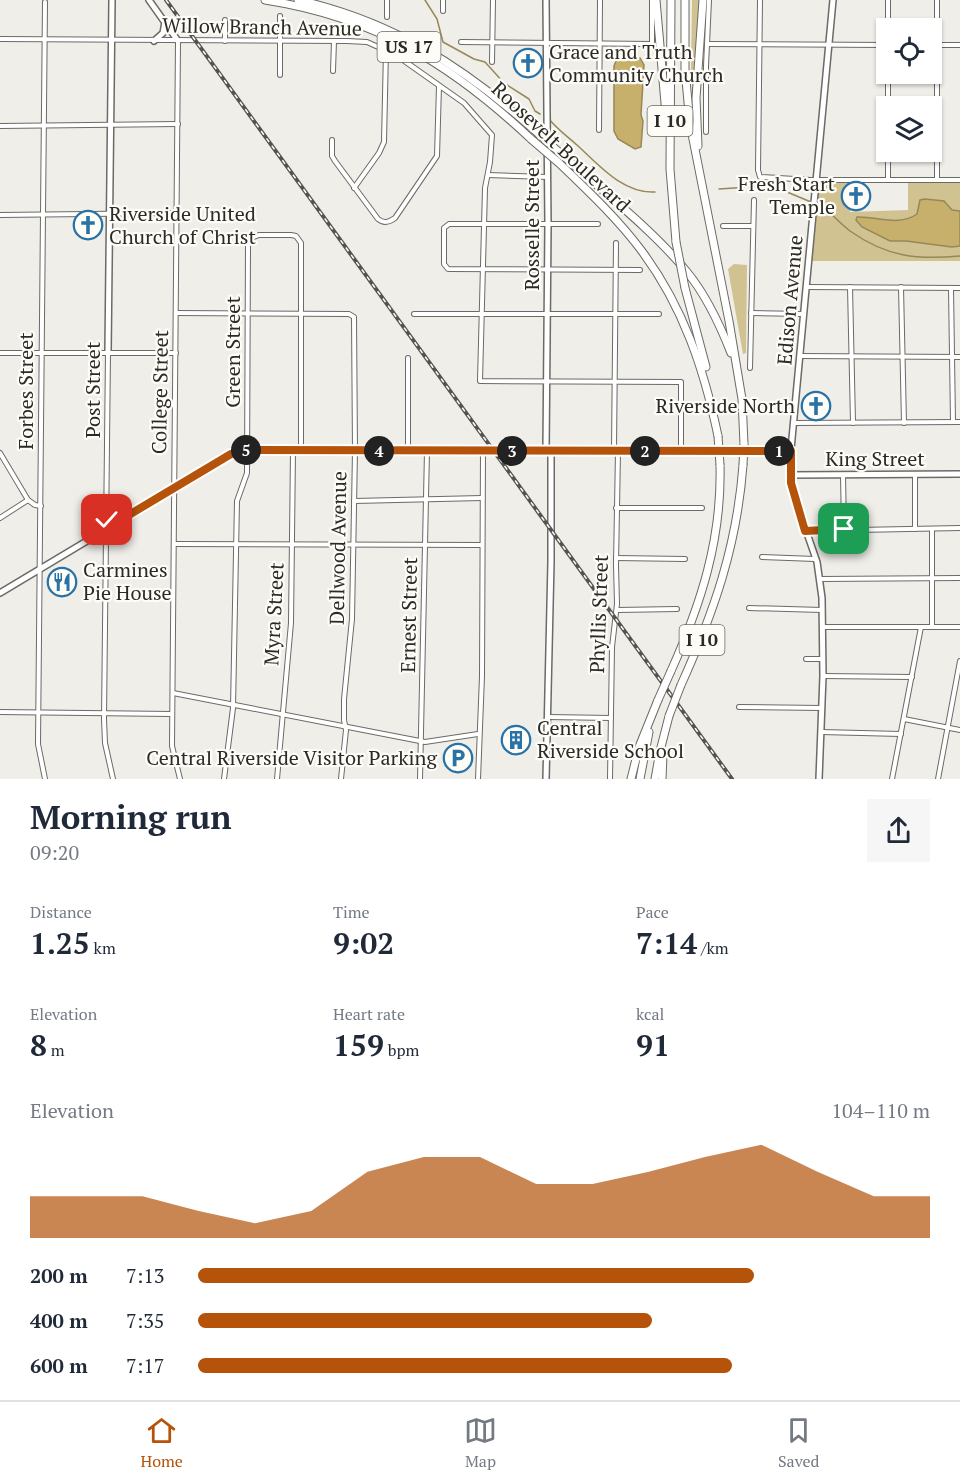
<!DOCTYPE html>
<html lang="en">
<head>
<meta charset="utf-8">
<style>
	:root { --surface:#fff; --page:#f6f6f7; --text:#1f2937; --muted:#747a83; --line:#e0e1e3; --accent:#b45309 }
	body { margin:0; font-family:"PT Serif",serif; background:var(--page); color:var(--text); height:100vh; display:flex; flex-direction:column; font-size:22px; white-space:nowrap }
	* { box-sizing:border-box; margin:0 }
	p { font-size:20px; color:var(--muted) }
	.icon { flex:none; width:33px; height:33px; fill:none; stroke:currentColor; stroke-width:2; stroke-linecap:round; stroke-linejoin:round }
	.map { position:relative; height:779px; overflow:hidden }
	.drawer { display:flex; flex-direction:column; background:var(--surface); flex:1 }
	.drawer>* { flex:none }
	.buttons { position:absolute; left:876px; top:18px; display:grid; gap:12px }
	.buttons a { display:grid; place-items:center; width:66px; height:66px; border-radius:0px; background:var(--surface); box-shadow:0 2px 4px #0004; font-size:30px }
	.pin { position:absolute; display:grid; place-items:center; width:51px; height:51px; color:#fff; margin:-26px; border-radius:12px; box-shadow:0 3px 9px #0006 }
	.km { position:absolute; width:30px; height:30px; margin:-15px; border-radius:50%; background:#222; color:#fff; font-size:16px; line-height:30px; text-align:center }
	.round { display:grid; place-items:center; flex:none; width:63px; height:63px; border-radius:0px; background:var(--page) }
	.headline { display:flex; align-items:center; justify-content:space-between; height:102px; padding:0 30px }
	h1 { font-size:33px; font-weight:700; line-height:45px }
	.figures { display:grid; grid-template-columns:repeat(3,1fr); gap:9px; height:102px; padding:6px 30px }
	.figures div { display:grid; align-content:center }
	.figures b { font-size:30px; font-weight:700 }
	.figures small { font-size:16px; font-weight:400 }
	.figures p { font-size:16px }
	.chart { height:168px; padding:12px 30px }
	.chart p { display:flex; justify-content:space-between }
	.chart svg { width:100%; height:108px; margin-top:6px; fill:var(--accent); opacity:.7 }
	ul { padding:0 30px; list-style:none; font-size:20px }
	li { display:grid; grid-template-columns:96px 72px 1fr; align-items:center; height:45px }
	li i { height:15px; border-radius:8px; background:var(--accent) }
	.dock { display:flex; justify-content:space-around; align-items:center; height:84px; border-top:2px solid var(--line); background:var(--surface); font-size:16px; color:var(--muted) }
	.dock a { display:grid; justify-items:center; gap:3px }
	.dock .selected { color:var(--accent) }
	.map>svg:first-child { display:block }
	.green { fill:#d1c291 }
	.water { fill:#c6b06b; stroke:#978857; stroke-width:1.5 }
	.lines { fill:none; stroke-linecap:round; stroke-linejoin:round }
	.stream { stroke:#978857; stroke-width:1.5 }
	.street-casing { stroke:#6b6a65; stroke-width:6 }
	.secondary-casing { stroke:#6b6a65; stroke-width:8 }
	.highway-casing { stroke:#6b6a65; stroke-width:9 }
	.street { stroke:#fff; stroke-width:4 }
	.secondary { stroke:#fff; stroke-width:5 }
	.highway { stroke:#fff; stroke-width:7 }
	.rail-casing { stroke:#545351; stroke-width:4 }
	.rail { stroke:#fdfcf7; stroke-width:1.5; stroke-dasharray:4.5; stroke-linecap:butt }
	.highway-bridge-casing { stroke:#6b6a65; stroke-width:9; stroke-linecap:butt }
	.highway-bridge { stroke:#fff; stroke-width:7 }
	.route-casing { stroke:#fff; stroke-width:12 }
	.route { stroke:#b45309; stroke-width:8 }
	.labels { text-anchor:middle; stroke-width:4.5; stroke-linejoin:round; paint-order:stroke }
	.shield { fill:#fdfcf7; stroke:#696966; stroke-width:1.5 }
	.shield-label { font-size:18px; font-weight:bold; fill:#2a2a28 }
	.street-label { font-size:20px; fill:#2a2a28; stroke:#fdfcf7 }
	.poi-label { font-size:20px; fill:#2a2a28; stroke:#fdfcf7; text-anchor:start }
</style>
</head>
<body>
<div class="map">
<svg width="960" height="779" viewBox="0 0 960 779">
	<rect width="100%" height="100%" fill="#f0eee9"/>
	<g class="green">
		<path d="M692,0H702L694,110L691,70Z"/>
		<path d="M819,181H850V212L908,210V181L960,182V261H811Z"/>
		<path d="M734,264L747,265L746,353L743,354L728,269Z"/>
	</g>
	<g class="water">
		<path d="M624,57L640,58L644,65L641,115L643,121L641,147L635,149L618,139L614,131V66L616,61Z"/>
		<path d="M925,199L944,201L952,210L960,211V246L952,247L906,241H890L862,227L856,220L857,217C877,216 899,227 917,214L920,200Z"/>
	</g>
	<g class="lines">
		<g class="stream">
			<path d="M425,0L437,19L443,42L474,59L485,62L504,83L529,99L535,111L540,114"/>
			<path d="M549,119C557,129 567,136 577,145C599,165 623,194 655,192"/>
			<path d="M719,189L764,186L787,192L811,202"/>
			<path d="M819,204C831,212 839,223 850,231C887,257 917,260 960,256"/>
		</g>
		<g class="street-casing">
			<g id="street">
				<path d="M760,0L758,170L760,177L811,180H960"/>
				<path d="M888,0V28"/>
				<path d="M937,0V180"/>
				<path d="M443,11V0"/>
				<path d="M387,17V0"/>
				<path d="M0,39L347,41L367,42L396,55L464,103L492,135L490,162L485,188L480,381L681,382V451"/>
				<path d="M178,41L172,746L180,779"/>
				<path d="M225,41V20"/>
				<path d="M461,42L652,44V0"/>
				<path d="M708,44L886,45"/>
				<path d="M932,45H960"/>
				<path d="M492,62L493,0"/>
				<path d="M333,71L334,41"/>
				<path d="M888,74V106"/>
				<path d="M280,75V16"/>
				<path d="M0,126L178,124"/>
				<path d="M599,130L600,0"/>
				<path d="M706,132V66L709,0"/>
				<path d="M332,140V156L335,161L378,219C384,224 389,222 395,218L437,156L439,86"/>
				<path d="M888,152V179"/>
				<path d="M488,175L547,177"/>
				<path d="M354,188L379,153L384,142L386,50"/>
				<path d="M0,215L177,213"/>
				<path d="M598,224H449L444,228V264L448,269L640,270"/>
				<path d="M723,226H753"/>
				<path d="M806,287L960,288"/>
				<path d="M850,287L853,423"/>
				<path d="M901,287L904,423"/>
				<path d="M951,288L953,422"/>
				<path d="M176,313L349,314L354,317L355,451L352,619L344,699V720L346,730L341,779"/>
				<path d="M751,313L803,314"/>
				<path d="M414,314H659"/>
				<path d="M108,352L104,719L105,743L113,779"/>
				<path d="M0,353H176"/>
				<path d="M800,356L960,357"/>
				<path d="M750,368L754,200"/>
				<path d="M793,423L960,422"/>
				<path d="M408,451V358"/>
				<path d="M614,451L616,243"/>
				<path d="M0,453L28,500L35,505L41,506"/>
				<path d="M915,474V529"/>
				<path d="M843,475L844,529"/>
				<path d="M354,501L482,498"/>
				<path d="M616,508H702"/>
				<path d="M0,518L28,500"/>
				<path d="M932,529V627"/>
				<path d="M805,531L960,528"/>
				<path d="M174,544L481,545"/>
				<path d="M762,557L815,559"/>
				<path d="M616,558L685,559"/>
				<path d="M820,579L960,578"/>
				<path d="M749,608L822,610"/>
				<path d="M617,610L677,609"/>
				<path d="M823,627H960"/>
				<path d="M806,659H823"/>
				<path d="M823,676L912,677"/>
				<path d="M173,693L425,742L478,734"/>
				<path d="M739,707L822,708"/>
				<path d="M0,712L172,714"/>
				<path d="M547,717L611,718"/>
				<path d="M904,719L960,730"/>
				<path d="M821,732L901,734"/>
				<path d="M45,779L38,744L45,2"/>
				<path d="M224,779L233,708L237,501L247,473L248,246L251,238L259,235H291L296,236L301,243V451"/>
				<path d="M277,779L291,623L293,451"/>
				<path d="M420,779L427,451"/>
				<path d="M478,779L482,676L483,451"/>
				<path d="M610,779L612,647L617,604L616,565L618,451"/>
				<path d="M892,779L921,627"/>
				<path d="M938,779L960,661"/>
			</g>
		</g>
		<g class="secondary-casing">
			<g id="secondary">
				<path d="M149,0L178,41"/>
				<path d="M154,41L163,33L165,22"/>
				<path d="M108,352L112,0"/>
				<path d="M546,451L548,225L546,0"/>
				<path d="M790,475L960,474"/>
				<path d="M0,593L237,451H791"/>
				<path d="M546,779L551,562V451"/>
				<path d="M819,779L823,676L822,598L817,562L793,493L790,460L833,0"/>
			</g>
		</g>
		<g class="highway-casing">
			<g id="highway">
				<path d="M265,0C375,17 451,64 531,139"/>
				<path d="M298,0C391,21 461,65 532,128"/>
				<path d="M656,0L667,126"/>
				<path d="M671,0L670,169L676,242"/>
				<path d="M685,0V69L690,124L729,321L742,399L744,444"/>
				<path d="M698,146L696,98L703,0"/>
				<path d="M559,152C600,189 653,230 687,272C707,296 720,325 731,353"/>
				<path d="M559,163C587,190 617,218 641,250C683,306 704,369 718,436"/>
				<path d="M685,288L706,367"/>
				<path d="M671,671C701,604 722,539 720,465"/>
				<path d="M681,685C714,612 737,546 743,465"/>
				<path d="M631,779L639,747L658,700"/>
				<path d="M640,779L649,732"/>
				<path d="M655,779L660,751L669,716"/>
				<path d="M662,779L663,754"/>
			</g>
		</g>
		<use href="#street" class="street"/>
		<use href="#secondary" class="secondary"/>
		<use href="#highway" class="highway"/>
		<g class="rail-casing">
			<path id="rail" d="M166,0L732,779"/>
		</g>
		<use href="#rail" class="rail"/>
		<g class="highway-bridge-casing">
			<g id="highway-bridge">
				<path d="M532,128L559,152"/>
				<path d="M531,139L559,163"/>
				<path d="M676,242L685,288"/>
				<path d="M718,436L720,465"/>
				<path d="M743,465L744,444"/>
				<path d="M658,700L671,671"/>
				<path d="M669,716L681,685"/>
			</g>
		</g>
		<use href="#highway-bridge" class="highway-bridge"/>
	</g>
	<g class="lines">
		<g class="route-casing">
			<path id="route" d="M107,520V528L231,454L243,450L791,451V483L805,531L844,529"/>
		</g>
		<use href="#route" class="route"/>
	</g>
	<defs>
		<g id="church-ring" transform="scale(1.5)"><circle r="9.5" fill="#fdfcf7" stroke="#2872a6" stroke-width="1.5"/><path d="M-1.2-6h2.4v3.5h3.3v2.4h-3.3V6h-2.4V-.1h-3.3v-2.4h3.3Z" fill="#2872a6"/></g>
		<g id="restaurant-ring" transform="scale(1.5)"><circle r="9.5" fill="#fdfcf7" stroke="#2872a6" stroke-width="1.5"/><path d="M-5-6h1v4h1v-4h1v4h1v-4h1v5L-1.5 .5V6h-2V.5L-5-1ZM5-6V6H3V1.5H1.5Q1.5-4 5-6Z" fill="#2872a6"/></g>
		<g id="building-ring" transform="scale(1.5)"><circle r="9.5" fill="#fdfcf7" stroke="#2872a6" stroke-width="1.5"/><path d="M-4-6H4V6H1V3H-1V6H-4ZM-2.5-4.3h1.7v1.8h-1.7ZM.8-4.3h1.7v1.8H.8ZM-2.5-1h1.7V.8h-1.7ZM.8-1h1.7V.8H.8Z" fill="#2872a6"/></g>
		<g id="parking-ring" transform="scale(1.5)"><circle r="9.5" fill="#fdfcf7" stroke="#2872a6" stroke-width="1.5"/><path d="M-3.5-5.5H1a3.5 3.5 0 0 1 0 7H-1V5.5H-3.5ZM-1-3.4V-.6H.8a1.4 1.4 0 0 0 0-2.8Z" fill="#2872a6"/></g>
	</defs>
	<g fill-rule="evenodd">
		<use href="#church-ring" x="528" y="63"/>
		<use href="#church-ring" x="856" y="196"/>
		<use href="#church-ring" x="88" y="225"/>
		<use href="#church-ring" x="816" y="406"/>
		<use href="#restaurant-ring" x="62" y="582"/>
		<use href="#building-ring" x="516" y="740"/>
		<use href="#parking-ring" x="458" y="758"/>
	</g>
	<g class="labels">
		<g class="shield">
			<rect x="377.5" y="32" width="63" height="30" rx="4.5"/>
			<rect x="647.5" y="106" width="45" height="30" rx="4.5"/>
			<rect x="679.5" y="625" width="45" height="30" rx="4.5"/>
		</g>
		<g class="shield-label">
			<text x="409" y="53">US 17</text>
			<text x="670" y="127">I 10</text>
			<text x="702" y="646">I 10</text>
		</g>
		<g class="street-label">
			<text transform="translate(262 27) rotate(1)" y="7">Willow Branch Avenue</text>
			<text transform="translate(561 147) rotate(43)" y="7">Roosevelt Boulevard</text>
			<text transform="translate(532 225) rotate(-90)" y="7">Rosselle Street</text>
			<text transform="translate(790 300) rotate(-85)" y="7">Edison Avenue</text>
			<text transform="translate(233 352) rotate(-90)" y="7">Green Street</text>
			<text transform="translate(93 390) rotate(-90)" y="7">Post Street</text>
			<text transform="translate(26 391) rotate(-90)" y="7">Forbes Street</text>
			<text transform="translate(160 392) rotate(-89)" y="7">College Street</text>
			<text x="875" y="466">King Street</text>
			<text transform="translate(338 548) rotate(-89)" y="7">Dellwood Avenue</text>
			<text transform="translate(274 614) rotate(-87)" y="7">Myra Street</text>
			<text transform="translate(599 614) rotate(-88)" y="7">Phyllis Street</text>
			<text transform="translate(409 615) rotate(-89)" y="7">Ernest Street</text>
		</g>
		<g class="poi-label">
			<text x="549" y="59">Grace and Truth<tspan x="549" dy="23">Community Church</tspan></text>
			<text x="835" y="191" text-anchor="end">Fresh Start<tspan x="835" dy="23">Temple</tspan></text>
			<text x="109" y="221">Riverside United<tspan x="109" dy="23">Church of Christ</tspan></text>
			<text x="795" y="413" text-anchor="end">Riverside North</text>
			<text x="83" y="577">Carmines<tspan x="83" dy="23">Pie House</tspan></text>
			<text x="537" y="735">Central<tspan x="537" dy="23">Riverside School</tspan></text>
			<text x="437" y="765" text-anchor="end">Central Riverside Visitor Parking</text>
		</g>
	</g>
</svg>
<div class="buttons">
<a><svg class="icon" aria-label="locate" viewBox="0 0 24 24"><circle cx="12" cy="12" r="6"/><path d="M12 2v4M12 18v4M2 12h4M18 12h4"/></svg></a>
<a><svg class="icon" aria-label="layers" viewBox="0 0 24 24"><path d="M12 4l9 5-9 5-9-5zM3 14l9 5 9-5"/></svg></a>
</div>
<div class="pin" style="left:844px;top:529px;background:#1e9e55"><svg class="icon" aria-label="arrive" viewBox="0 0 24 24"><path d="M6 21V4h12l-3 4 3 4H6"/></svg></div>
<div class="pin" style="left:107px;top:520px;background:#d93025"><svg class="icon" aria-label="check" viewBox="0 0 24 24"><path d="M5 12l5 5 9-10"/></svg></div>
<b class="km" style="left:779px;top:451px">1</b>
<b class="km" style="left:645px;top:451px">2</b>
<b class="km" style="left:512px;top:451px">3</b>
<b class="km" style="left:379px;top:451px">4</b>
<b class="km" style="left:246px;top:450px">5</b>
</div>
<section class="drawer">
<div class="headline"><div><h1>Morning run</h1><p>09:20</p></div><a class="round"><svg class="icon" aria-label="share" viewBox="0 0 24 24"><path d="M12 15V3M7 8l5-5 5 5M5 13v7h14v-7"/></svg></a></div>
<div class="figures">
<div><p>Distance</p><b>1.25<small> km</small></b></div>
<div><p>Time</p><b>9:02</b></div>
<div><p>Pace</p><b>7:14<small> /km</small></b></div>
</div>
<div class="figures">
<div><p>Elevation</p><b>8<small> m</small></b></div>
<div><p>Heart rate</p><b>159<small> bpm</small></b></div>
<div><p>kcal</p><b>91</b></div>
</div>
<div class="chart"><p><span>Elevation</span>104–110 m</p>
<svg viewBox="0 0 160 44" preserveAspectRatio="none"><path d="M0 44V27L10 27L20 27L30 33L40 38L50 33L60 17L70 11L80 11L90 22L100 22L110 17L120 11L130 6L140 17L150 27L160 27V44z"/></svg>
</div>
<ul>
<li><b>200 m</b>7:13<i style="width:76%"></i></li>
<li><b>400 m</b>7:35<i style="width:62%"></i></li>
<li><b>600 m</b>7:17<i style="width:73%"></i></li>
</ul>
</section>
<nav class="dock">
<a class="selected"><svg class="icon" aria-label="home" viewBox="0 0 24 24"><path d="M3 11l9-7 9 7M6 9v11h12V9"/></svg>Home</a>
<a><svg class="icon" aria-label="map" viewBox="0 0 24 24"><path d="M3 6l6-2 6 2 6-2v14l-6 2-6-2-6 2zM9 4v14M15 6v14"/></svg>Map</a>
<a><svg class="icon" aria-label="saved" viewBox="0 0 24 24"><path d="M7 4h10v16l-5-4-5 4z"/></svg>Saved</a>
</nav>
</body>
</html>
